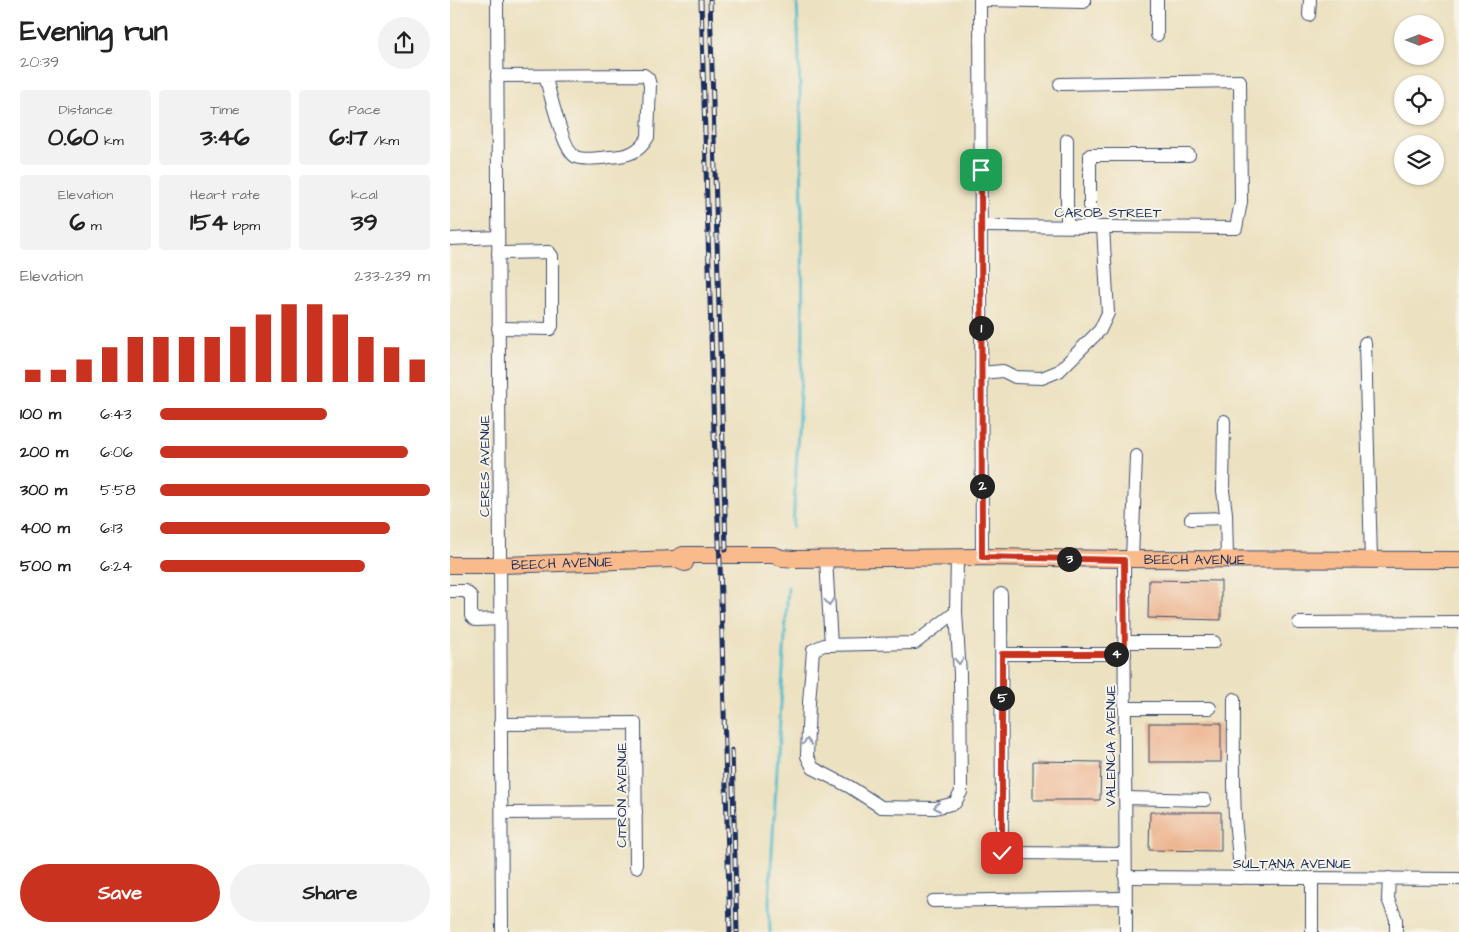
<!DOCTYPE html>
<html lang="en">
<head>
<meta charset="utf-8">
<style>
	:root { --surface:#fff; --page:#f2f2f2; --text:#222; --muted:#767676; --accent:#c8321e }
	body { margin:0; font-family:"Architects Daughter",sans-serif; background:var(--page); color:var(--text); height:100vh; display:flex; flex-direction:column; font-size:19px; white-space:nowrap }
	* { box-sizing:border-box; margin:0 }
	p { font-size:16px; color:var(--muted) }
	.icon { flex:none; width:28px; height:28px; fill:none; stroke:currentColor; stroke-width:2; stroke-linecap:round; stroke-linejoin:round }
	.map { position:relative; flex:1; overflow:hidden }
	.drawer { display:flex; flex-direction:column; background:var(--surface); width:450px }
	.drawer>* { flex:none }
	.needle { width:32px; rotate:90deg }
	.controls { position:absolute; left:944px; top:15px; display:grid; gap:10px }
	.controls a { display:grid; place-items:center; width:50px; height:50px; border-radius:50%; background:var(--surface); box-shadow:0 1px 4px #0004; font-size:25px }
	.pin { position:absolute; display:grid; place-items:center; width:42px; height:42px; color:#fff; margin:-21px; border-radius:10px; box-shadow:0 2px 8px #0006 }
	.km { position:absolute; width:25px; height:25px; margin:-12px; border-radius:50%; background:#222; color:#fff; font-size:14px; line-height:25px; text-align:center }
	.round { display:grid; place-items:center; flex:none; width:52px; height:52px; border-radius:26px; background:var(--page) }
	.summary { display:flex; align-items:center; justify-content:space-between; height:85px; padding:0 20px }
	h1 { font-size:28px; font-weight:700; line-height:38px }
	.figures { display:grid; grid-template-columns:repeat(3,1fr); gap:8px; height:85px; padding:5px 20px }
	.figures div { display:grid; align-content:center; border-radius:5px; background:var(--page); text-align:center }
	.figures b { font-size:25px; font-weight:700 }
	.figures small { font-size:14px; font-weight:400 }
	.figures p { font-size:14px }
	.chart { height:140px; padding:10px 20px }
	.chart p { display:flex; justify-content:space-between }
	.chart svg { width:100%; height:90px; margin-top:5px; stroke:var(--accent); stroke-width:6 }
	.cta { display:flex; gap:10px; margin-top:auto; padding:10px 20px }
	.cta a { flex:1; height:58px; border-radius:30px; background:var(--accent); color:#fff; font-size:20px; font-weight:700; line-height:58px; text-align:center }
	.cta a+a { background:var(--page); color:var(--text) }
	ul { padding:0 20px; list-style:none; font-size:16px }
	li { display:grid; grid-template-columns:80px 60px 1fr; align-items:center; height:38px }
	li i { height:12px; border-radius:6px; background:var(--accent) }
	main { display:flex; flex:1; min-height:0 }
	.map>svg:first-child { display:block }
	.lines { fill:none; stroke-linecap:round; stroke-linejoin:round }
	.stream { stroke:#4fbacb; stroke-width:3 }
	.building { fill:#edb692 }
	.minor-casing { stroke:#3a4a6d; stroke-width:14 }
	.major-casing { stroke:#3a4a6d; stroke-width:18 }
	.minor { stroke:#fff; stroke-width:12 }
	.major { stroke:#fabb8c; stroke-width:16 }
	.rail-casing { stroke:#1b2f5e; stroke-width:5 }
	.rail { stroke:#f7f3e8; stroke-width:3; stroke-dasharray:9; stroke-linecap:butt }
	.oneway { stroke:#8d97ae }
	.route-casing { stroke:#fff; stroke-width:10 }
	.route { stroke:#c8321e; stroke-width:6 }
	.labels { text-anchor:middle; stroke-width:4; stroke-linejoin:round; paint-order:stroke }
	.street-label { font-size:14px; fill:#1b2f5e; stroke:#f7f3e8 }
</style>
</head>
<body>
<main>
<section class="drawer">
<div class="summary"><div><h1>Evening run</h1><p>20:39</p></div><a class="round"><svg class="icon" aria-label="share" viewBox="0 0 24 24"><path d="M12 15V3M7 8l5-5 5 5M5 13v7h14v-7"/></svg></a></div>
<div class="figures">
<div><p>Distance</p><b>0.60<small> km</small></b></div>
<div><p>Time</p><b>3:46</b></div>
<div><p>Pace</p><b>6:17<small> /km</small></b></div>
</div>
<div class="figures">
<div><p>Elevation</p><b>6<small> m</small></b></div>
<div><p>Heart rate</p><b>154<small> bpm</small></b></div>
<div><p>kcal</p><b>39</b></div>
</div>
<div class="chart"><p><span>Elevation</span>233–239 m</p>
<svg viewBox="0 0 160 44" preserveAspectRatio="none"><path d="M5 44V38M15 44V38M25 44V33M35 44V27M45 44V22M55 44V22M65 44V22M75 44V22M85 44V17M95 44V11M105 44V6M115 44V6M125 44V11M135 44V22M145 44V27M155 44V33"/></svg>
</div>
<ul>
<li><b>100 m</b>6:43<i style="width:62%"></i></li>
<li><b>200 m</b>6:06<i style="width:92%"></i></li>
<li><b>300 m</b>5:58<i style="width:100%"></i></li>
<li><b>400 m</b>6:13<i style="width:85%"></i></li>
<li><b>500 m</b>6:24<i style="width:76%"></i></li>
</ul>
<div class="cta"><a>Save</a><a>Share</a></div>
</section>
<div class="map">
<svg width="1009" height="932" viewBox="0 0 1009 932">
	<rect width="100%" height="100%" fill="#f7f3e8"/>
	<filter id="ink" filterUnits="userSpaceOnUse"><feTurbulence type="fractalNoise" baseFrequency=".02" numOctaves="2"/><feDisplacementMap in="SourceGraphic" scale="10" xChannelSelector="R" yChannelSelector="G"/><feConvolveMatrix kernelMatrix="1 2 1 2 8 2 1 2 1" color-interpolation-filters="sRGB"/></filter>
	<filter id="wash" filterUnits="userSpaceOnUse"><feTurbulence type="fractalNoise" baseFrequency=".0096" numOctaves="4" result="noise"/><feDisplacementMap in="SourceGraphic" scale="20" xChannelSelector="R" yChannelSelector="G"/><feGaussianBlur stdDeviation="1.12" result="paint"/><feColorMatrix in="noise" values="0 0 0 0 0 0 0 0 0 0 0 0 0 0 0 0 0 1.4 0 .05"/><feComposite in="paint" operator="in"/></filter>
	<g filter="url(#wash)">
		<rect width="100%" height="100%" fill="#ece1c0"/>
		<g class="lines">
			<g class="stream">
				<path d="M343,527L353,337L351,120L347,0"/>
				<path d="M320,932L319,902L338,587"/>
			</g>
		</g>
		<g id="blocks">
			<g class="building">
				<path d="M699,580L771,581V620L698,618Z"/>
				<rect x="699" y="723" width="72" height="39"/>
				<path d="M583,761L651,762L650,800H583Z"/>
				<path d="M700,812H771V851L699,850Z"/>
			</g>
		</g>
	</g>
	<g filter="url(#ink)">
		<use href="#blocks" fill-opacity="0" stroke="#3a4a6d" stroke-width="1"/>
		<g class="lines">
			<g class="minor-casing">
				<g id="minor">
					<path d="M47,0L52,932"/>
					<path d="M530,0L532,557"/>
					<path d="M530,0L634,2V0"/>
					<path d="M859,15L860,0"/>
					<path d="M707,35V0"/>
					<path d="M47,76L194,75L198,78L200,85L198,137C189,153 177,156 160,157C152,158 132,160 126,157C113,152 100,91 95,76"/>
					<path d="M531,226L786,228L791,202L790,81L610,84"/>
					<path d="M617,226V140"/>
					<path d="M640,227V155H739"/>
					<path d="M0,239L48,237"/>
					<path d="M48,253L99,252L102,256V326L100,329L48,328"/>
					<path d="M915,343L921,559"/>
					<path d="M531,373L553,371L565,377L592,378L609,371L650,330L658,313L653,227"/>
					<path d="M774,421L773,491L776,513L777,559"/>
					<path d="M741,519L776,518"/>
					<path d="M376,559L381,645"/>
					<path d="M674,559L676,932"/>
					<path d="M682,559L686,456"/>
					<path d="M0,591H15L21,596V616L26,620L50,619"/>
					<path d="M551,594L552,853L675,854"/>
					<path d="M506,612L510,674L511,792L505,803L485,808L431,807L400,787L363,768L357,756L359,703L363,650L374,645L465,643L506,612L507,557"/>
					<path d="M849,623L1009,622"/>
					<path d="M675,642H764"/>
					<path d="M552,654H675"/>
					<path d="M784,699C784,738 783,777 785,816C786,837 790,857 790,878"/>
					<path d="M675,708H760"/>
					<path d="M50,724L185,723L186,867"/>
					<path d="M675,798L755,800"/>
					<path d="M52,813L186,812"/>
					<path d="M675,877L1009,879"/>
					<path d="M862,878V932"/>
					<path d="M939,878L938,899L946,919V932"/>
					<path d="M483,901L675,898"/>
				</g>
			</g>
			<g class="major-casing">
				<g id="major">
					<path id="s1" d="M225,559L233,555H323L332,558L344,559L532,557L674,559L1009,560"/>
					<path id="s2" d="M0,565H49L225,559L235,563"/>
				</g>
			</g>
			<use href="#minor" class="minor"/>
			<use href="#major" class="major"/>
			<g class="rail-casing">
				<g id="rail">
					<path d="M251,0L264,433L270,563L280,932"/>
					<path d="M260,0L276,550"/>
					<path d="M282,750L287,932"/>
				</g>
			</g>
			<use href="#rail" class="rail"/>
		</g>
		<defs><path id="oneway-chevron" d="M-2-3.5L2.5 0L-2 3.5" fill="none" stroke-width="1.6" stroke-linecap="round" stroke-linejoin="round" transform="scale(1.25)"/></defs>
		<g class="oneway">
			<use href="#oneway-chevron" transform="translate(379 602) rotate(87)"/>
			<use href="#oneway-chevron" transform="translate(509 661) rotate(87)"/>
			<use href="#oneway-chevron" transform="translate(357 742) rotate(-88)"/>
			<use href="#oneway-chevron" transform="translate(487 807) rotate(173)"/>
		</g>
	</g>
	<g class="lines" filter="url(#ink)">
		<g class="route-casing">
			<path id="route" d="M531,170L532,557L674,560L675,654H552V853"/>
		</g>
		<use href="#route" class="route"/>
	</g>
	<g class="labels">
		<g class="street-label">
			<text x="658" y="217">CAROB STREET</text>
			<text transform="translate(34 466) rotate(-90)" y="5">CERES AVENUE</text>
			<text dy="5" stroke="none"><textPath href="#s1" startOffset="521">BEECH AVENUE</textPath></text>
			<text dy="5" stroke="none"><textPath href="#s2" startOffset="112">BEECH AVENUE</textPath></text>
			<text transform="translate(660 746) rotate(-90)" y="5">VALENCIA AVENUE</text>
			<text transform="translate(171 795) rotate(-90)" y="5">CITRON AVENUE</text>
			<text x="842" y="868">SULTANA AVENUE</text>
		</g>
	</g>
</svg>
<div class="controls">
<a><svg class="needle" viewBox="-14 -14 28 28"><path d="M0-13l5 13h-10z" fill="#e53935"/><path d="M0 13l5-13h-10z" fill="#767676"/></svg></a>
<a><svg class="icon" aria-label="locate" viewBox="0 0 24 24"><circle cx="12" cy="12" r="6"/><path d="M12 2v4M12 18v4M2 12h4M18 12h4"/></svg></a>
<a><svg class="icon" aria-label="layers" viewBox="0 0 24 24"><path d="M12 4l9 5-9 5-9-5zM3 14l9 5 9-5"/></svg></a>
</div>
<div class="pin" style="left:531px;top:170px;background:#1e9e55"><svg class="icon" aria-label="arrive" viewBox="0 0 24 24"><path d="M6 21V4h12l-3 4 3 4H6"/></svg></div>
<div class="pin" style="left:552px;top:853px;background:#d93025"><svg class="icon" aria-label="check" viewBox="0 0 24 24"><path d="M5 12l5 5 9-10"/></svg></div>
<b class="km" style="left:531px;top:328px">1</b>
<b class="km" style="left:532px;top:486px">2</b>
<b class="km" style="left:619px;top:559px">3</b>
<b class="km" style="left:666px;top:654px">4</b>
<b class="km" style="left:552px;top:698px">5</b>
</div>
</main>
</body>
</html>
